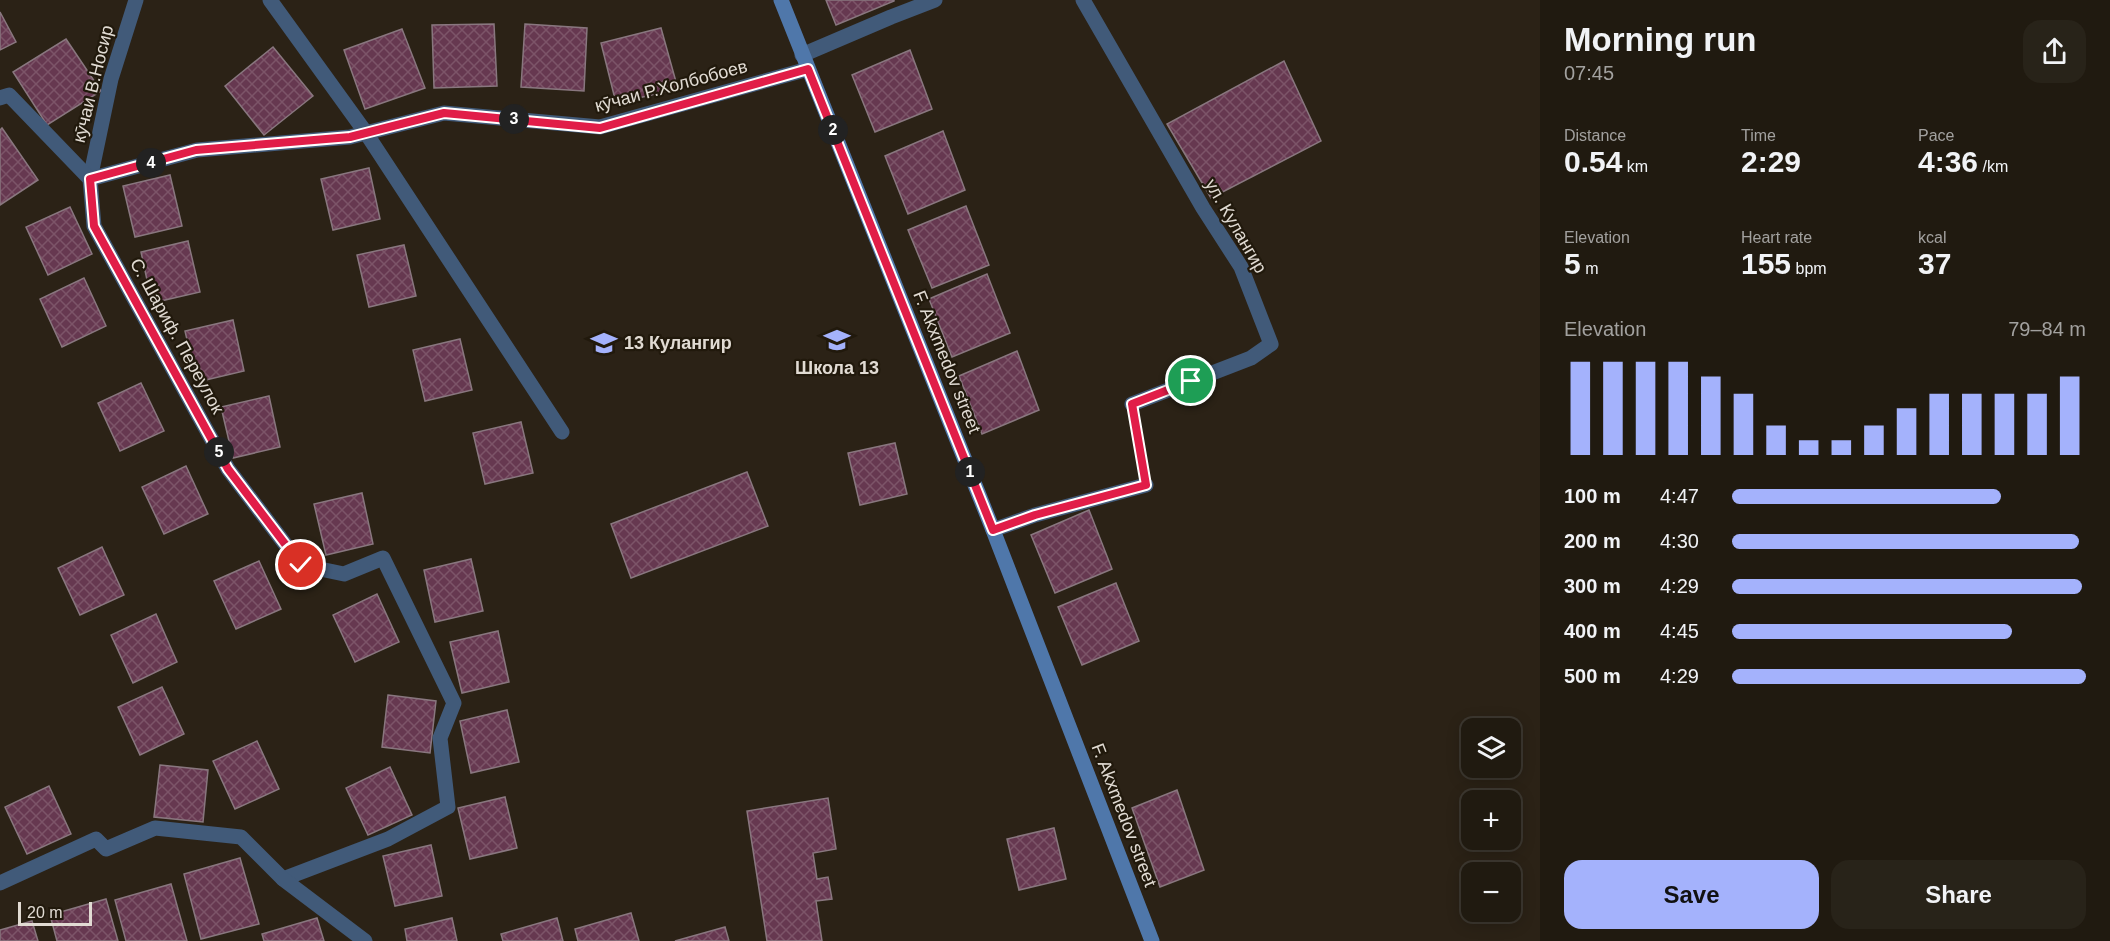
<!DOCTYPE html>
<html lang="en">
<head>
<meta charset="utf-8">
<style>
	:root { --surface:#201a10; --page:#282319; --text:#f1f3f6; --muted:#a2a19f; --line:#3d3830; --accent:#a4b2fc }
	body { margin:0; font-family:Arial,sans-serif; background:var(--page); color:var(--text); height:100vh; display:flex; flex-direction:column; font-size:22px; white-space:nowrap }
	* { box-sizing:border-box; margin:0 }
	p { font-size:20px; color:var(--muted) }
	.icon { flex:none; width:33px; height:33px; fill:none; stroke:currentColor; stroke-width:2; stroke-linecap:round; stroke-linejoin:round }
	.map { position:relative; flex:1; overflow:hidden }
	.details { display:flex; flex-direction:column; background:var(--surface); width:570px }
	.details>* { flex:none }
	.controls { position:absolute; left:1461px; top:718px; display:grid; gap:12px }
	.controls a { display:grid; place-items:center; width:60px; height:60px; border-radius:12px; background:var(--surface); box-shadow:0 3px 15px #0003,0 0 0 2px var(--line); font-size:30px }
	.scale { position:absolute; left:18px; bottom:15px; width:74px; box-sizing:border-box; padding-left:6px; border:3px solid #e1dbd3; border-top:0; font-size:16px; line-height:21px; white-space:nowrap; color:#e1dbd3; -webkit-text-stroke:4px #21190c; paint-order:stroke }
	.pin { position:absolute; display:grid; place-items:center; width:51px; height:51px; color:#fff; margin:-26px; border:3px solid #fff; border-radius:50%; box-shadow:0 2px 6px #0007 }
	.km { position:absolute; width:30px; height:30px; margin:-15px; border-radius:50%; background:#222; color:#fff; font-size:16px; line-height:30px; text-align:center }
	.round { display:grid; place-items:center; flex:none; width:63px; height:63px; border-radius:18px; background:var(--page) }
	.head { display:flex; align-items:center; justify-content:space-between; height:102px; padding:0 24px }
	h1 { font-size:33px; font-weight:700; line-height:45px }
	.figures { display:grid; grid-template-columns:repeat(3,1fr); gap:9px; height:102px; padding:6px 24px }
	.figures div { display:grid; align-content:center }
	.figures b { font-size:30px; font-weight:700 }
	.figures small { font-size:16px; font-weight:400 }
	.figures p { font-size:16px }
	.chart { height:168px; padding:12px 24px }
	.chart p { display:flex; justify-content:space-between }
	.chart svg { width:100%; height:108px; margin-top:6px; stroke:var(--accent); stroke-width:6 }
	.action { display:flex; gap:12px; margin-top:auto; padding:12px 24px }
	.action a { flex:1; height:69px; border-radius:18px; background:var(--accent); color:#111; font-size:24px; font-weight:700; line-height:69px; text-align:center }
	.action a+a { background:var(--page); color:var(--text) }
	ul { padding:0 24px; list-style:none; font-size:20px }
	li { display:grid; grid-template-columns:96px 72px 1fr; align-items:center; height:45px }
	li i { height:15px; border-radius:8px; background:var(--accent) }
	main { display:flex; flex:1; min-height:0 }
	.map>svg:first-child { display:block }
	.building { fill:url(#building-cross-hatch); stroke:#89777f; stroke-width:1.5 }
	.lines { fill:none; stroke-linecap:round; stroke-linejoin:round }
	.path { stroke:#6d655a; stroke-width:4; stroke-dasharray:3 4.5; stroke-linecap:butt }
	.minor { stroke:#415a79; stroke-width:15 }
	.secondary { stroke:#4f77aa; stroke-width:15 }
	.route-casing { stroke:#fff; stroke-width:12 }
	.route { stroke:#e11d48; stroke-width:8 }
	.labels { text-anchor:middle; stroke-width:4.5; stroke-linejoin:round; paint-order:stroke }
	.street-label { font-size:18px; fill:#e1dbd3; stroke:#21190c }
	.poi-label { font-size:18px; font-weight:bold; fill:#e1dbd3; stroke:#21190c; text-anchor:start }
</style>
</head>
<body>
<main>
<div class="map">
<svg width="1540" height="941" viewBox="0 0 1540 941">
	<defs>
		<pattern id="building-cross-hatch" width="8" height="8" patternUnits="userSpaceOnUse" patternTransform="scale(1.5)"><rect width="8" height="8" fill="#663850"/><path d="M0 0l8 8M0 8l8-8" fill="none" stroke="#7c5468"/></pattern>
	</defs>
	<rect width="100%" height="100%" fill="#2b2216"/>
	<g class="building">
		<path d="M826,0H894V1L836,25Z"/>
		<path d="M0,12L16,42L0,50Z"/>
		<path d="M494,24L497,86L434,88L432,25Z"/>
		<path d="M525,24L587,28L584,91L521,87Z"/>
		<path d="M661,28L678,89L616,103L601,43Z"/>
		<path d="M402,29L425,88L365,109L344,50Z"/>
		<path d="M66,39L101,91L47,125L13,72Z"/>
		<path d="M273,47L313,96L264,135L225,86Z"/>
		<path d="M910,50L932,109L875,132L852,75Z"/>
		<path d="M1284,61L1321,141L1211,198L1167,124Z"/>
		<path d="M2,128L38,180L0,205V130Z"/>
		<path d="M943,131L965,190L908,214L885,156Z"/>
		<path d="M369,168L380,219L333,230L321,179Z"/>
		<path d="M170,175L182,226L135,237L123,186Z"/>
		<path d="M966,206L989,265L932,288L908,230Z"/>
		<path d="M70,207L92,254L48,275L26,227Z"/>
		<path d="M188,241L200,292L152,303L141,252Z"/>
		<path d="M404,245L416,296L369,307L357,255Z"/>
		<path d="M987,274L1010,333L952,357L929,299Z"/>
		<path d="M84,278L106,326L62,347L40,299Z"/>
		<path d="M233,320L244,371L197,382L185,331Z"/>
		<path d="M460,339L472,390L425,401L413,350Z"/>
		<path d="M1017,351L1039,410L982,434L959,376Z"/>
		<path d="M141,383L164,431L120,451L98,403Z"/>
		<path d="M269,396L280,447L233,458L221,407Z"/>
		<path d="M521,422L533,473L485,484L473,433Z"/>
		<path d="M895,443L907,494L860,505L848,453Z"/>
		<path d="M186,466L208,514L164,534L142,487Z"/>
		<path d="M747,472L768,526L631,578L611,524Z"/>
		<path d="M362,493L373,544L326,555L314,504Z"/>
		<path d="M1089,510L1112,569L1055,593L1031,535Z"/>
		<path d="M102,547L124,595L80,615L58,568Z"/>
		<path d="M471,559L483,611L435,622L424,570Z"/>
		<path d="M259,561L281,609L236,629L214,581Z"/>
		<path d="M1116,583L1139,641L1082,665L1058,607Z"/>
		<path d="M377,594L399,642L355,662L333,615Z"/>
		<path d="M156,614L177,662L133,683L111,635Z"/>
		<path d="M498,631L509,682L462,693L450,642Z"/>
		<path d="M162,687L184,734L140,755L118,707Z"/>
		<path d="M388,695L436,701L430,753L382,747Z"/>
		<path d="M507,710L519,762L471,773L460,721Z"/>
		<path d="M257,741L279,789L235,809L213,761Z"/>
		<path d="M160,765L208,770L203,822L154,817Z"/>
		<path d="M390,767L412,815L368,835L346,788Z"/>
		<path d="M49,786L71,834L27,854L5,807Z"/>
		<path d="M1177,790L1204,870L1160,887L1132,808Z"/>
		<path d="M505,797L517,848L470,859L458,808Z"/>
		<path d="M828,798L836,849L813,853L817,879L828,877L832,899L816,901L822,941H767L747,811Z"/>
		<path d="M1054,828L1066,879L1019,890L1007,839Z"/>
		<path d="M431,845L442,896L395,906L383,856Z"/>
		<path d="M240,858L259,924L201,939L184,874Z"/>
		<path d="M171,884L187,941H126L115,900Z"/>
		<path d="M106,899L118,941H57L50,915Z"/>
		<path d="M631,913L639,941H578L575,929Z"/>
		<path d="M317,918L324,941H264L262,934Z"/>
		<path d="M452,918L457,941H407L405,929Z"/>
		<path d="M557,918L563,941H503L501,934Z"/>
		<path d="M32,921L38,941H0V930Z"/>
		<path d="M725,927L729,941H675Z"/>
	</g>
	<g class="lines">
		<path class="path" d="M1135,423L1142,466"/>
		<g class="minor">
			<path d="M136,0L111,79L90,179L94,226L228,469L301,565L344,574L383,558L454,703L440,738L448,807L388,839L283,879"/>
			<path d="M270,0L366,133L562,432"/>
			<path d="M1083,0L1203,208L1241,267L1271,344L1251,358L1132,404"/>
			<path d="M802,55L891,17L935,0"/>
			<path d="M0,98L9,95L90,179"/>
			<path d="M90,179L197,150L350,137L444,113L600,127L808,69"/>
			<path d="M993,530L1035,515L1146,485"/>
			<path d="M0,883L96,839L106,849L155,828L241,837L283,879L365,941"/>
		</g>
		<path class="secondary" d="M781,0L993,530L1152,941"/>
	</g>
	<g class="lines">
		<g class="route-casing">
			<path id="route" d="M301,565L228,469L94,226L90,179L196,150L350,137L444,113L600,128L808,69L993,530L1035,515L1146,485L1132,404L1191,381"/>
		</g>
		<use href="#route" class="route"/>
	</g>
	<defs>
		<g id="school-bare" transform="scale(2.07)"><path d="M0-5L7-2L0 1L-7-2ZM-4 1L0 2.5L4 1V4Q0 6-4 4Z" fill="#a4b2fc" stroke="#21190c" stroke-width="2.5" paint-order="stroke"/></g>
	</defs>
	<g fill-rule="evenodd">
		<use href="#school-bare" x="837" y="340"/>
		<use href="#school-bare" x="604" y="343"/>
	</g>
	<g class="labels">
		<g class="street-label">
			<text transform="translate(93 84) rotate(-76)" y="6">кӯчаи В.Носир</text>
			<text transform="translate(671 86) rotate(-15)" y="6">кӯчаи Р.Холбобоев</text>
			<text transform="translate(1236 226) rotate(60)" y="6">ул. Кулангир</text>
			<text transform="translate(177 336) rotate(61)" y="6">С. Шариф. Переулок</text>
			<text transform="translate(947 362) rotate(68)" y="6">F. Akxmedov street</text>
			<text transform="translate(1124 815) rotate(69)" y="6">F. Akxmedov street</text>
		</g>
		<g class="poi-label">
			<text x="624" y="349">13 Кулангир</text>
			<text x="837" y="374" text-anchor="middle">Школа 13</text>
		</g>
	</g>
</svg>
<div class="controls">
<a><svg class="icon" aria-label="layers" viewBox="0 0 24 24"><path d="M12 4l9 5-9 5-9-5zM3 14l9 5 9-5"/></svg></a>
<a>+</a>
<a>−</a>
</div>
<div class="scale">20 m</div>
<div class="pin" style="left:1191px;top:381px;background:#1e9e55"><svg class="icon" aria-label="arrive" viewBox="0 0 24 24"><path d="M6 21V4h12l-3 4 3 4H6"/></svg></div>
<div class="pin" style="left:301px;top:565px;background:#d93025"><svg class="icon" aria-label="check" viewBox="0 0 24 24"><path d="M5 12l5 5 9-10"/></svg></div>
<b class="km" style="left:970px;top:472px">1</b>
<b class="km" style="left:833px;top:130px">2</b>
<b class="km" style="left:514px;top:119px">3</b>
<b class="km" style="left:151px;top:163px">4</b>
<b class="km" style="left:219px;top:452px">5</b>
</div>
<section class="details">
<div class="head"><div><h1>Morning run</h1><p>07:45</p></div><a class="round"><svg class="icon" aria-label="share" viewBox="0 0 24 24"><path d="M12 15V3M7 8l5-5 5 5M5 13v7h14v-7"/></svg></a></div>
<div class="figures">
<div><p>Distance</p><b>0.54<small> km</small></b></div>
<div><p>Time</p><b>2:29</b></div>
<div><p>Pace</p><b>4:36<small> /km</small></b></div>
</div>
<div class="figures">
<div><p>Elevation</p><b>5<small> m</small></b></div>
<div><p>Heart rate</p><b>155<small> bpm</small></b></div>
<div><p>kcal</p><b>37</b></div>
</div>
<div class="chart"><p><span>Elevation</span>79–84 m</p>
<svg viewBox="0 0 160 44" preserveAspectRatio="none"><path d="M5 44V6M15 44V6M25 44V6M35 44V6M45 44V12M55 44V19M65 44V32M75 44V38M85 44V38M95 44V32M105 44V25M115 44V19M125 44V19M135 44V19M145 44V19M155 44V12"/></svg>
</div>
<ul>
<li><b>100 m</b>4:47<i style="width:76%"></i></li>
<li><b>200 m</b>4:30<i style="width:98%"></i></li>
<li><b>300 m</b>4:29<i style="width:99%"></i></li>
<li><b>400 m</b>4:45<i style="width:79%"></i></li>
<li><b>500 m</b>4:29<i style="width:100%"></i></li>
</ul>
<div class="action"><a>Save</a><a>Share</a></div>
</section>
</main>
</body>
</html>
